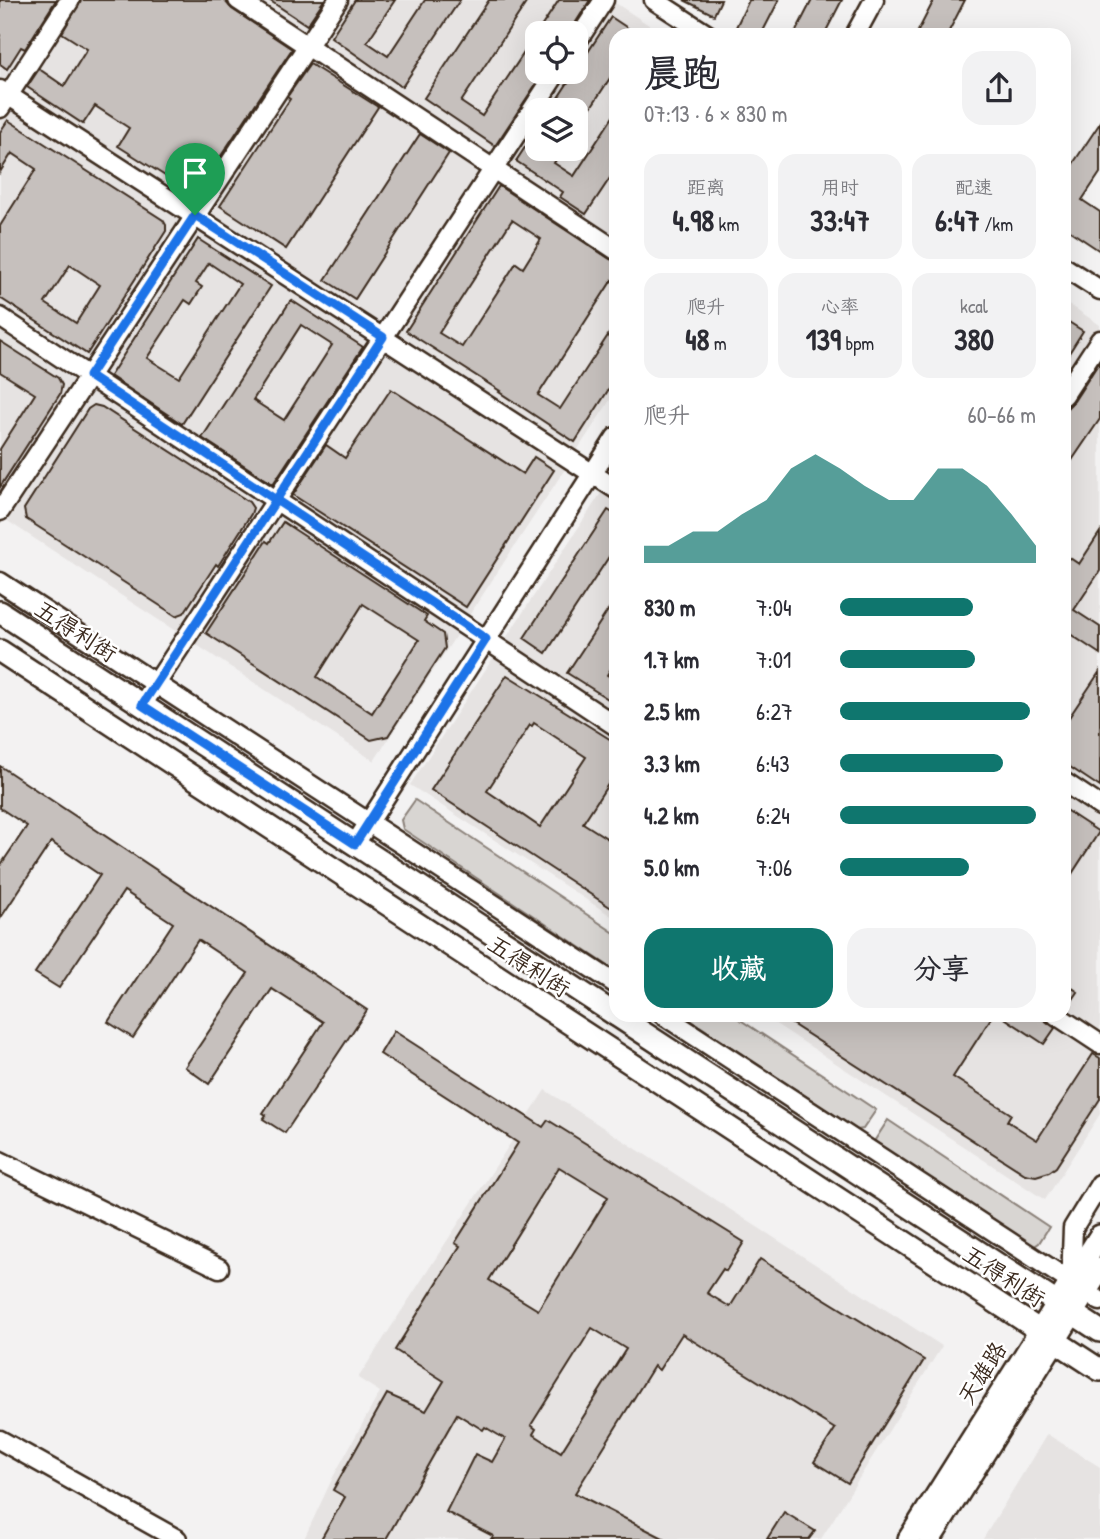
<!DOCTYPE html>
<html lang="zh">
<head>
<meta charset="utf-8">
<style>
	:root { --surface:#fff; --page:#f2f2f3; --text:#2b2b33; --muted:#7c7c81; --accent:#0f766e }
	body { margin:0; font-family:"Patrick Hand","LXGW WenKai TC",sans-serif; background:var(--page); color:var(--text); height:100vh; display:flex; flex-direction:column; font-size:26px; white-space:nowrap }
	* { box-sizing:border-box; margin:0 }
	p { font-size:23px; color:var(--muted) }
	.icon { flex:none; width:38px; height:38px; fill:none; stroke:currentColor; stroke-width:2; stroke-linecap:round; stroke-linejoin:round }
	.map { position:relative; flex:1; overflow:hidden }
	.sheet { position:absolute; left:609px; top:28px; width:462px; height:994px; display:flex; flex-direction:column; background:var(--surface); border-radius:21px; box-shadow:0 7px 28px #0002 }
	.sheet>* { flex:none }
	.controls { position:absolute; left:525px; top:21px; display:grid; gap:14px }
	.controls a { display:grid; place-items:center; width:63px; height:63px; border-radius:14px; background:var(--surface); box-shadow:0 7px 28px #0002; font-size:35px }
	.pin { position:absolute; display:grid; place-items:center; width:60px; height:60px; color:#fff; margin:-72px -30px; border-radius:50% 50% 50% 0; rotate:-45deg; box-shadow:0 0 7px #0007 }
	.pin .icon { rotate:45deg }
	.round { display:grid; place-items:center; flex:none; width:74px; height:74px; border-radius:21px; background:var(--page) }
	.head { display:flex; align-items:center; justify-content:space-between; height:119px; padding:0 35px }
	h1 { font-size:38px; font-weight:700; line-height:52px }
	.metrics { display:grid; grid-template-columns:repeat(3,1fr); gap:10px; height:119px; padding:7px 35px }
	.metrics div { display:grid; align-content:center; border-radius:18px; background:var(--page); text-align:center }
	.metrics b { font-size:30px; font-weight:700 }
	.metrics small { font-size:19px; font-weight:400 }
	.metrics p { font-size:19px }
	.chart { height:196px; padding:14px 35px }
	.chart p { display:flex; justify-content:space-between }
	.chart svg { width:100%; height:126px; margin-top:7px; fill:var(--accent); opacity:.7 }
	.primary-button { display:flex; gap:14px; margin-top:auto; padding:14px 35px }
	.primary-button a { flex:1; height:80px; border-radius:21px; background:var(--accent); color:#fff; font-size:28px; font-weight:700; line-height:80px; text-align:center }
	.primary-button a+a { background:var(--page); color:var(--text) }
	ul { padding:0 35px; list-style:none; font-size:23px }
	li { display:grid; grid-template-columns:112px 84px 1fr; align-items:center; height:52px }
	li i { height:18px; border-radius:9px; background:var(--accent) }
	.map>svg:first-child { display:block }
	.built { fill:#e6e3e2; fill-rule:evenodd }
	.green { fill:#d8d5d2; stroke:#8a8078; stroke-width:2 }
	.building { fill:#c6c0bd; stroke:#3b2a1e; stroke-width:2; fill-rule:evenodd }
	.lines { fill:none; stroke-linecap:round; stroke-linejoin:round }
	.minor-casing { stroke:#3b2a1e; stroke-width:23 }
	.major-casing { stroke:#3b2a1e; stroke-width:26 }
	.minor { stroke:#fff; stroke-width:18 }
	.major { stroke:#fff; stroke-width:21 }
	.route-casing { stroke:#fff; stroke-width:14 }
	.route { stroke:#1a73e8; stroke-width:9 }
	.labels { text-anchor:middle; stroke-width:5; stroke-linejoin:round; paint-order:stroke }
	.street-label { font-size:23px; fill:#3b2a1e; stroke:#fff }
</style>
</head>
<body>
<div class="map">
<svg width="1100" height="1539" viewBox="0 0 1100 1539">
	<rect width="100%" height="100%" fill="#f3f2f2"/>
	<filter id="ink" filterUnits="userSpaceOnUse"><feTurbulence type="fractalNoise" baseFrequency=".0143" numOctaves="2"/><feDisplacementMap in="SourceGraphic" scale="14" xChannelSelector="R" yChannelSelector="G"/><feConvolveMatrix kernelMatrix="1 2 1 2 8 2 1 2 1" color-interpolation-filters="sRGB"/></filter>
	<g filter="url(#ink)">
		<g class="built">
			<path d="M0,0H611L664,35H616V391L374,761L0,516ZM537,33H576V72H537ZM537,110H576V149H537Z"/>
			<path d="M1064,301L1100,325V1114L1045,1200L762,1015H1064Z"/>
			<path d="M616,470V919L410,785Z"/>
			<path d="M545,1090L942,1346L821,1539H304L333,1477L380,1392L358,1378Z"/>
			<path d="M1047,1434L1100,1467V1539H983Z"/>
		</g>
		<g class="green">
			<path d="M415,800L616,934V971L403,829L401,820Z"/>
			<path d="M683,1015H733L876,1110L863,1129L857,1130Z"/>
			<path d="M888,1120L1049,1227L1039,1243L1033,1247L877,1146L875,1140Z"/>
		</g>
		<g class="building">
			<path d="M0,0H56L25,49L21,47L7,69L0,64Z"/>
			<path d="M81,0H224L232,9L292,49L195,195L118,146L129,128L95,106L83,124L27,87L39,69L64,86L87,49L62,33Z"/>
			<path d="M269,0H324L307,25Z"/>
			<path d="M355,0H395L367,42L388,56L425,0H460L402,87L331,37Z"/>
			<path d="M489,0H528L461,102L482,116L559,0H590L569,33H537V72H544L495,146L424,98Z"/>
			<path d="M684,0H721L714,15Z"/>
			<path d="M749,0H779L761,35H751L736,27Z"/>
			<path d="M812,0H842L824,35H794Z"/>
			<path d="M934,0H965L947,35H916Z"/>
			<path d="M611,17L638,35H616V69L576,130V110H550Z"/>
			<path d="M310,64L378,107L286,249L220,206L290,99L287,97Z"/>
			<path d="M616,112V169L586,214L560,197L563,192L516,161L537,129V149H563L554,163L574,176Z"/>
			<path d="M8,120L163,220L166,225V231L87,354L0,298V226L36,169L12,153L0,172V132ZM70,265L100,285L76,323L45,303Z"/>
			<path d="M1100,123V173L1082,200L1100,212V251L1064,227V177Z"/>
			<path d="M420,134L449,153L355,299L325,280Z"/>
			<path d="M499,186L610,259L616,261V283L612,280L538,395L560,409L616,323V378L575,442L499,392L500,391L406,331ZM512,220L541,239L523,268L516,263L462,347L439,333Z"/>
			<path d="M198,239L271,286L182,424L110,376ZM209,263L240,284L179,378L147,358L185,300L191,304L202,287L196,283Z"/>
			<path d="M291,300L363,347L273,484L202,438ZM301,325L332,345L284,420L253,400Z"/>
			<path d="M1064,319L1083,331L1064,361Z"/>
			<path d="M0,341L58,378L62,385L60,394L0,487V449L35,394L0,372Z"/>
			<path d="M1100,361V419L1064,472V411L1074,401Z"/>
			<path d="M391,389L523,474L534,457L554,470L466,607L293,495L326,445L345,458Z"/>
			<path d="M94,405L102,407L249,502L253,508L251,514L218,566L216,564L184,613L176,616L26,519L24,509L88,409Z"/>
			<path d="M608,510L616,515V546L546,653L524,638Z"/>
			<path d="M283,522L427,616L424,621L443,634L445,648L388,736L371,740L206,633L266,541L269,543ZM363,604L419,640L372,713L317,677Z"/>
			<path d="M1100,532V571L1074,610L1100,627V654L1064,630V554L1079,564Z"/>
			<path d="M616,598V661L607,675L616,680V704L567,673Z"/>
			<path d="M1100,671V787L1064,763V725Z"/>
			<path d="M507,675L616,743V772L583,823L616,844V911L431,790ZM534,723L586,757L540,827L487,791L530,725L532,726Z"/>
			<path d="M0,766L367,1010L285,1133L263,1119L266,1115L263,1113L323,1022L272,989L209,1084L185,1067L248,973L198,940L133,1038L108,1022L173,923L124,891L59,988L35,973L100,875L51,842L0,919V866L27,826L0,808Z"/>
			<path d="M1064,809L1099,832L1064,886Z"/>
			<path d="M1064,982L1078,992L1067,1008L1064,1007Z"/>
			<path d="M778,1015H993L953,1077L1011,1114L1007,1121L1037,1140L1093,1054L1100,1058V1099L1056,1167L1049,1172L1036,1176L1025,1174Z"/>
			<path d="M1000,1015H1037L1055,1028L1044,1044Z"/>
			<path d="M394,1031L543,1127L548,1120L744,1242L726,1271L723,1269L707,1293L730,1307L760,1259L924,1360L848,1483L814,1462L835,1429L682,1334L659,1370L654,1366L575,1493L665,1539H491L493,1536L446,1512L475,1454L492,1462L505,1439L485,1427L483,1430L457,1414L386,1539H321L345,1497L333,1490L387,1394L426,1411L444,1381L395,1350L460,1246L455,1243L518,1143L380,1054ZM559,1167L608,1197L538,1310L489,1280ZM592,1328L626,1349L561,1452L533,1434L536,1429L531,1425Z"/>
			<path d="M784,1512L815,1531L809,1539H767Z"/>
		</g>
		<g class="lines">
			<g class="minor-casing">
				<g id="minor">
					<path d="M238,0L616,250"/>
					<path d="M654,0L708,35"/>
					<path d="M855,35L874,0"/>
					<path d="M576,43L604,0"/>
					<path d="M0,90L616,489"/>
					<path d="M0,108L70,0"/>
					<path d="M1064,267L1100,290"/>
					<path d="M0,317L616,726"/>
					<path d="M1064,395L1100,340"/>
					<path d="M0,511L338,0"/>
					<path d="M0,582L616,984"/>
					<path d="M142,705L557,72"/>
					<path d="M1064,782L1100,806"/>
					<path d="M355,844L616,437"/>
					<path d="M663,1015L1100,1301"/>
					<path d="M1056,1015L1100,1044"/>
					<path d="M0,1161L219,1268"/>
					<path d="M1071,1282L1073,1228L1100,1184"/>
					<path d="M0,1440L177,1539"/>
				</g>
			</g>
			<g class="major-casing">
				<g id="major">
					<path d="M0,612L616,1015"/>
					<path d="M0,651L1100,1370"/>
					<path d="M616,1015L1100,1331"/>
					<path d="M909,1539L1100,1236"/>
					<path d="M930,1539L1100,1269"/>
				</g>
			</g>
			<use href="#minor" class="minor"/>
			<use href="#major" class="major"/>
		</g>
	</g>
	<g class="lines" filter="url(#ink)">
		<g class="route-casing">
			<path id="route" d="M195,215L89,376L276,500L142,705L355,844L486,639L276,500L383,337L195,215"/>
		</g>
		<use href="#route" class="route"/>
	</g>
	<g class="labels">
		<g class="street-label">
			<text transform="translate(76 631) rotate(33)" y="8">五得利街</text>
			<text transform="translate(529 966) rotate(33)" y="8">五得利街</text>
			<text transform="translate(1004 1276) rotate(33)" y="8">五得利街</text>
			<text transform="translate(982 1373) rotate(-58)" y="8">天雄路</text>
		</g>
	</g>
</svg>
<div class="controls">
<a><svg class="icon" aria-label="locate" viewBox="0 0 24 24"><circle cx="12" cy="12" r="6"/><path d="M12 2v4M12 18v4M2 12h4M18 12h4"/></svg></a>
<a><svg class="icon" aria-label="layers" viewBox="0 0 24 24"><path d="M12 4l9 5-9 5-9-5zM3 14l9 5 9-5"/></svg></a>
</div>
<div class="pin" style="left:195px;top:215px;background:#1e9e55"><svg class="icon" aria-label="arrive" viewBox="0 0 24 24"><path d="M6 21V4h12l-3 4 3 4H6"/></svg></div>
<section class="sheet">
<div class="head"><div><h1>晨跑</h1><p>07:13 · 6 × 830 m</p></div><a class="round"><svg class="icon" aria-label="share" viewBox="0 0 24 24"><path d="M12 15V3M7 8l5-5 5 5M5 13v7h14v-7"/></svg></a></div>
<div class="metrics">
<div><p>距离</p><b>4.98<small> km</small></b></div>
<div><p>用时</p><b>33:47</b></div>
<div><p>配速</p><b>6:47<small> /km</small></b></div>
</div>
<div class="metrics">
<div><p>爬升</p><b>48<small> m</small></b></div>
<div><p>心率</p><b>139<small> bpm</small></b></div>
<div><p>kcal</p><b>380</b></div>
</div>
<div class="chart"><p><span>爬升</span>60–66 m</p>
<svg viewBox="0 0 160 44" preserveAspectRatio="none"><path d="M0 44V38L10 38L20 33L30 33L40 27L50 22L60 11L70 6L80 11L90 17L100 22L110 22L120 11L130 11L140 17L150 27L160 38V44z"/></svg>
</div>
<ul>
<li><b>830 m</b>7:04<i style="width:68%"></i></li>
<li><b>1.7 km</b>7:01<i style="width:69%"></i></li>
<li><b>2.5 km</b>6:27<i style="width:97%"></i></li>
<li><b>3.3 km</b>6:43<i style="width:83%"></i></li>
<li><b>4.2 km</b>6:24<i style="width:100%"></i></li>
<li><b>5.0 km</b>7:06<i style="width:66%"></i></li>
</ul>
<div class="primary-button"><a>收藏</a><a>分享</a></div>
</section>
</div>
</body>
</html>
